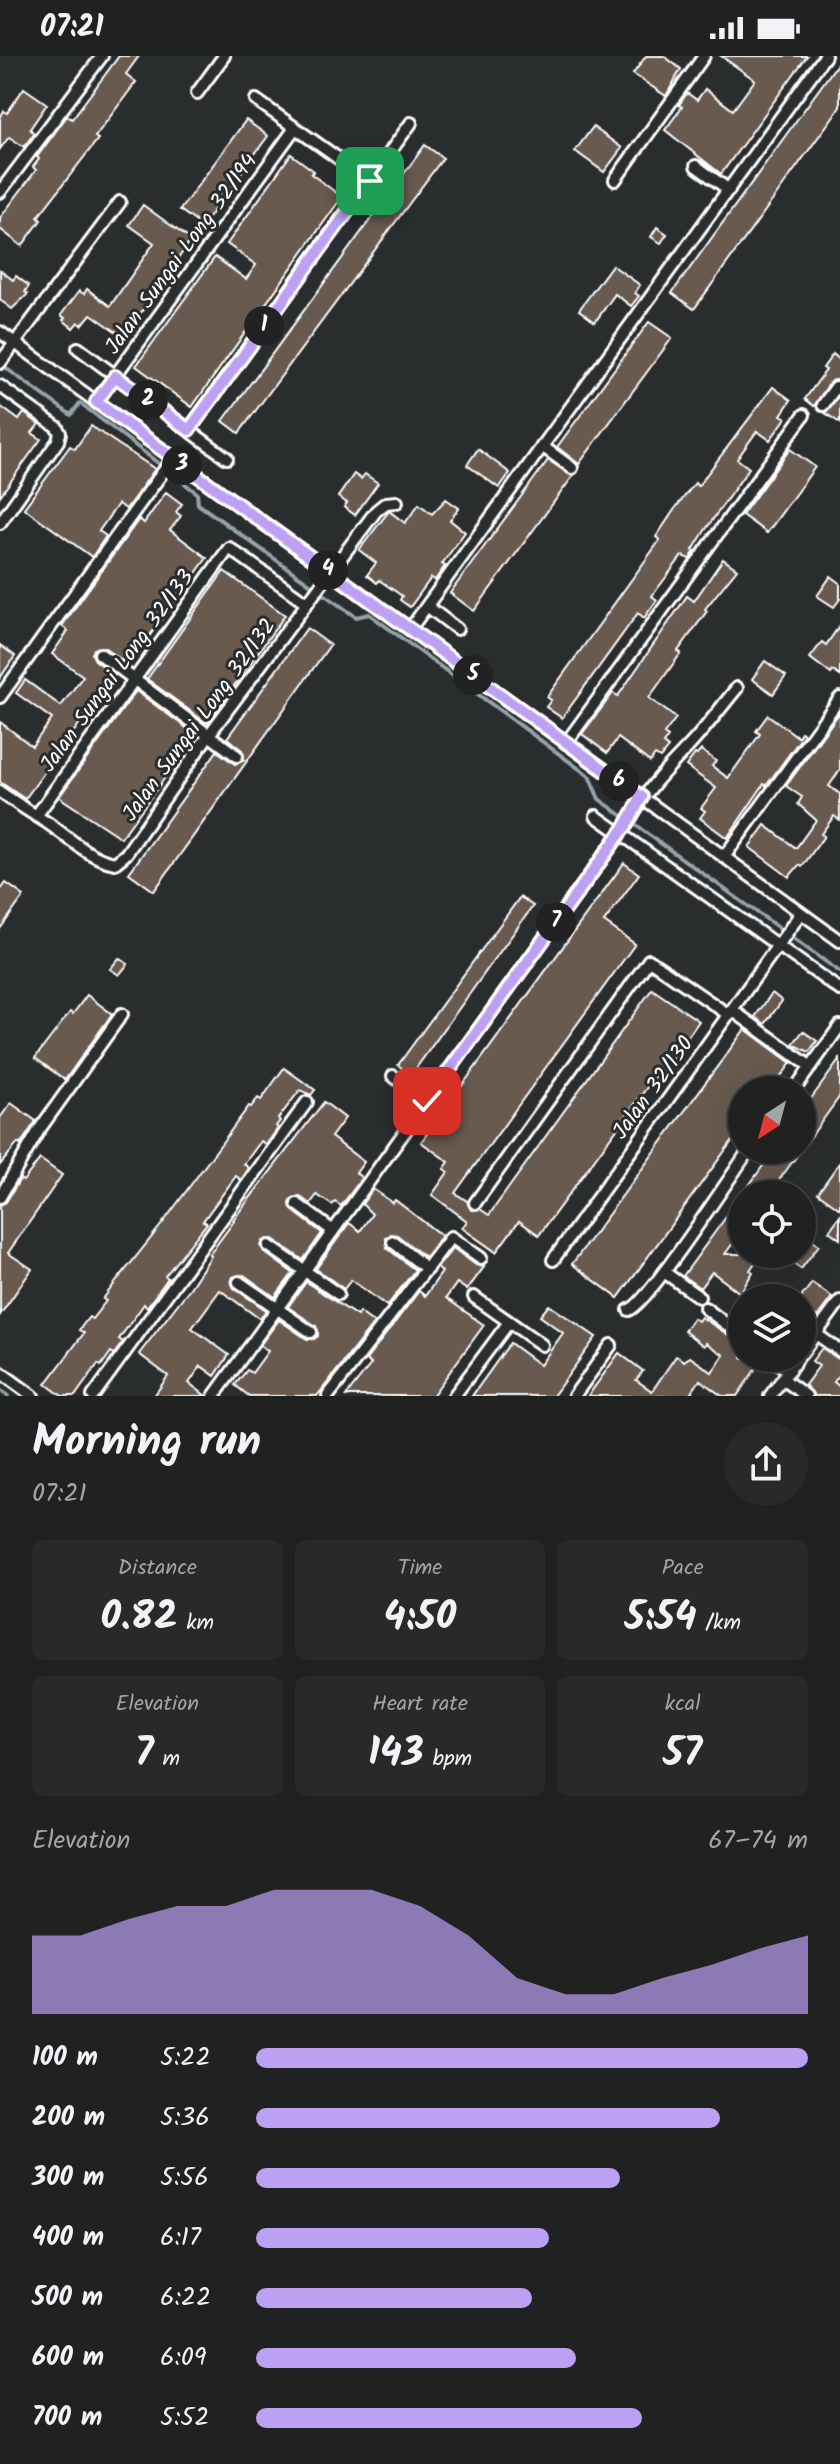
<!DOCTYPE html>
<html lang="en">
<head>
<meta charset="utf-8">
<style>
	:root { --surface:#202222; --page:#282a2a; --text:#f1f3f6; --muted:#a2a4a5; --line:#3d3f40; --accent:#bca0f2 }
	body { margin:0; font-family:Kalam,sans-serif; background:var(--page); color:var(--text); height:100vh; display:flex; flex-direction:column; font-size:30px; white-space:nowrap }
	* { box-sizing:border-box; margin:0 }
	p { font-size:26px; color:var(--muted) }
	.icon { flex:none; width:44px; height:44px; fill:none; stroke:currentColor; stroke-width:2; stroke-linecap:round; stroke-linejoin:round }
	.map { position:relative; height:1340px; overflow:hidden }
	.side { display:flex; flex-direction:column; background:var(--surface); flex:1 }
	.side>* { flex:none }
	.needle { width:52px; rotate:216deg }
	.controls { position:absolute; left:728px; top:1020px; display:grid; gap:16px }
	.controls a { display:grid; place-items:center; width:88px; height:88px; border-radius:50%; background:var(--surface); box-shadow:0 8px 32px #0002,0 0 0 2px var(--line); font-size:40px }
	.pin { position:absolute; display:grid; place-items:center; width:68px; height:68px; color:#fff; margin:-34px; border-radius:16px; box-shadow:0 4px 12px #0006 }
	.km { position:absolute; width:40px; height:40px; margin:-20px; border-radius:50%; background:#222; color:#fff; font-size:22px; line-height:40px; text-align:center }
	.round { display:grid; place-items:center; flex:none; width:84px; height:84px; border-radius:42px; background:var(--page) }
	.summary { display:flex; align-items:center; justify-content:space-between; height:136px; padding:0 32px }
	h1 { font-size:44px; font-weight:700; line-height:60px }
	.figures { display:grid; grid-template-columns:repeat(3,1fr); gap:12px; height:136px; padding:8px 32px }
	.figures div { display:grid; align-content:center; border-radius:12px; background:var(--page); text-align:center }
	.figures b { font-size:40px; font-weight:700 }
	.figures small { font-size:22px; font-weight:400 }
	.figures p { font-size:22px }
	.chart { height:224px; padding:16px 32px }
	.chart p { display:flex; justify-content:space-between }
	.chart svg { width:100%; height:144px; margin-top:8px; fill:var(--accent); opacity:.7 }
	ul { padding:0 32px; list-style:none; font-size:26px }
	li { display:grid; grid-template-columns:128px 96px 1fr; align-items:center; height:60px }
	li i { height:20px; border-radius:10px; background:var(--accent) }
	.status { display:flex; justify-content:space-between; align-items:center; height:56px; padding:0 40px; background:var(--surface); direction:ltr }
	.status svg { height:22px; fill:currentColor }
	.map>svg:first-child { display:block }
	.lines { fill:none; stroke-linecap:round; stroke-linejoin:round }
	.stream { stroke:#94a4aa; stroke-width:4 }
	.building { fill:#685a4f; stroke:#fff; stroke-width:2 }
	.street-casing { stroke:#fff; stroke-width:16 }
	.street { stroke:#2a2d2e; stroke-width:10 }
	.route-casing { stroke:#fff; stroke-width:16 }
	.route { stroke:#bca0f2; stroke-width:10 }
	.labels { text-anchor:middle; stroke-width:6; stroke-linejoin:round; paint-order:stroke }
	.street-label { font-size:22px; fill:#fff; stroke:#2a2d2e }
</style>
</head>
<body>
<div class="status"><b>07:21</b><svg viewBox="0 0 49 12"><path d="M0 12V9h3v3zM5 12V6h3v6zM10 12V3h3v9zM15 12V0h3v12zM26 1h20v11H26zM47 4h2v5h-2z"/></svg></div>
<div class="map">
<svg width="840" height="1340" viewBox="0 0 840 1340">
	<rect width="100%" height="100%" fill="#2a2d2e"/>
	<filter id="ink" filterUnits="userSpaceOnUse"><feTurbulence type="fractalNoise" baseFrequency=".0125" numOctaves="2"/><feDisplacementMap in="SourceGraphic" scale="16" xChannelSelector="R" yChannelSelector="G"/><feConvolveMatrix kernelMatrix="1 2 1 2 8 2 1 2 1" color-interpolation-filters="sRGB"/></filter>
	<g filter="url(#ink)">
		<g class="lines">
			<g class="stream">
				<path d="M7,313L71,359L80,347L197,437L198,448L356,561L369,558L589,720L599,743L840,916"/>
				<path d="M0,1334L8,1340"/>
			</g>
		</g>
		<g class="building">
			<path d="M119,0H139L126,18L136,26L95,81L98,83L38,161L41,164L22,190L0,173V162L36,114L33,111L39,103L37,101L67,60L72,63Z"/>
			<path d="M646,0H664L681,13L666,40L633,18Z"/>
			<path d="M721,0H807L721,118L665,74L682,51L679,49L687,37L697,44L705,33L733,54L755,24Z"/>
			<path d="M840,4V51L694,253L672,237Z"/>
			<path d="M24,32L47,48L30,73L34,77L24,91L9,81L0,93V61L4,55L7,57Z"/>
			<path d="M246,64L268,80L202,170L180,154Z"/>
			<path d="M593,71L622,92L604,116L575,95Z"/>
			<path d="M425,89L443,102L239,377L223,365Z"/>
			<path d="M291,98L314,115L311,118L342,141L192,351L136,310L215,201L246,223L256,209L227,188Z"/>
			<path d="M143,149L191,184L124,281L91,258L82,269L78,266L73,272L63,264L65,262L61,259L79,235L84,238L87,233L110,250L154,187L129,169Z"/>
			<path d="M657,171L667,178L661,187L651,181Z"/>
			<path d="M612,209L640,229L635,237L639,240L631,250L615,238L595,266L579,254Z"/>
			<path d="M0,214L13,224L16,220L29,230L25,236L28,238L12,253L0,244Z"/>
			<path d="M649,266L672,282L579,408L557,391Z"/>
			<path d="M833,298L840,304V323L830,326L814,350L805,343L826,314L823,312Z"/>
			<path d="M773,331L791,344L781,359L786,362L770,384L757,375L737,403L749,412L704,476L693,494L695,495L690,503L682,500L652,540L657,544L644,562L638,557L562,662L546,651L551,644L547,641L660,484L656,481L674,454L695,427L698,430Z"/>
			<path d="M840,339V367L825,357Z"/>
			<path d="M0,350L19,364L24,357L39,368L32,377L41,383L0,440Z"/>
			<path d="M91,370L155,413L126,453L118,448L99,475L106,480L92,501L24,452L70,390L75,393Z"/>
			<path d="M478,393L510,417L499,432L467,409Z"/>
			<path d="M790,393L815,411L767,477L742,459Z"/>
			<path d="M548,404L573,420L474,555L450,537Z"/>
			<path d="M354,418L361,423L365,418L378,427L355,459L344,451L347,447L338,441Z"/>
			<path d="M166,436L182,448L176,456L181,460L170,474L207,502L128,609L104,591L94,593L92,598L95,604L115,619L25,743L0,726V666L32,690L52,663L16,637L25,624L61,650L83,620L52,598L68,575L62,570L139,463L144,467Z"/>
			<path d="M446,443L459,452L450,464L465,476L442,508L445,510L435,524L431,522L410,551L400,544L402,540L379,524L377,527L367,519L376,507L359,494L389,455L405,467L419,448L432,458Z"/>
			<path d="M723,503L737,513L705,553L707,555L678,595L681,597L649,642L676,662L664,678L668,681L663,688L668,692L660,702L655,699L650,706L618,682L607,697L582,678L613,637L618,640L687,540L694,545Z"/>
			<path d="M224,515L285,559L208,666H205L147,623Z"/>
			<path d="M831,520L840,527V543L834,551L817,540Z"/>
			<path d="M840,569V620L833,615L831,618L810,602L822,586L826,589Z"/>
			<path d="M307,572L330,589L154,835L129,817L217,695L235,708L244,704L242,694L227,682Z"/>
			<path d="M0,589L15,600L0,622Z"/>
			<path d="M765,605L786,620L773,638L752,623Z"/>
			<path d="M136,635L196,679L121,782L59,741Z"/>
			<path d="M840,656V714L829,730L840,738V764L834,760L821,778L824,780L802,811L799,809L789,821L749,791L765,769L796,792L816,764L798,748L802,741L786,730Z"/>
			<path d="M768,659L798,681L801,676L804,678L766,730L764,728L727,782L700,762L705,755L701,752L716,732L686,710L695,698L697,699L701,694L716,705L712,710L728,722L760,678L756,675Z"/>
			<path d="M624,807L639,818L604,866L635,888L455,1137L467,1145L471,1154L480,1153L489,1159L652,933L699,965L659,1021L656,1019L539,1179L519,1165L496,1196L462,1172L467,1165L432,1139L448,1116L444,1113L449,1106L421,1086Z"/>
			<path d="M6,827L24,840L0,873V835Z"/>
			<path d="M520,841L533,850L411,1019L398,1009Z"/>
			<path d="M119,902L128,908L119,919L110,913Z"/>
			<path d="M772,937L782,945L765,968L755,961Z"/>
			<path d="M87,939L112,958L65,1024L35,1002L70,956L73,958Z"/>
			<path d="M745,973L791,1007L771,1034H742V1080L738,1077L618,1242L572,1208Z"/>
			<path d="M803,975L817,985L809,996L793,988Z"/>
			<path d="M840,1003V1040L802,1093V1055Z"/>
			<path d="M284,1012L315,1034L311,1039L300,1034L278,1063L280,1065L276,1070L278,1072L266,1089L261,1085L244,1108L249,1112L241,1124L236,1120L203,1165L207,1167L165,1220L168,1222L147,1251L144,1248L119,1283L123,1286L114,1298L111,1296L101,1310L98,1308L75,1340H62L46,1328L84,1277L79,1274L89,1261L92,1263L106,1245L103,1243L112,1231L162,1168L249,1050L251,1051L258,1042L261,1044Z"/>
			<path d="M324,1046L345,1062L331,1081L364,1106L356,1117L362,1122L341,1150L335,1146L332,1149L317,1139L310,1148L299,1140L290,1144L292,1154L322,1177L303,1204L273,1183L263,1185L261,1190L264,1196L293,1217L275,1241L244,1219L233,1221L231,1226L234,1232L266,1254L260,1263L220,1234L192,1272L229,1299L215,1320L201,1310L189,1327L206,1340H154L168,1320L139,1298L190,1232L211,1200L209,1199L234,1165L233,1164Z"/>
			<path d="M11,1047L36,1065L20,1089L18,1087L0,1109V1062Z"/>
			<path d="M774,1094H801L769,1138H743Z"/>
			<path d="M40,1103L62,1119L8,1197L32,1213L0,1259V1149L6,1146L20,1123L23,1125Z"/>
			<path d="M840,1106V1153L818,1137Z"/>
			<path d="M373,1133L393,1147L395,1144L442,1180L425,1201L397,1179L391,1178L386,1182L387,1192L415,1214L387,1250L351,1224L344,1233L316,1213L349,1167L360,1175L372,1158L362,1148Z"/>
			<path d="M742,1139V1175L725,1198H761L750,1214L753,1216L740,1237L712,1216L700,1232L683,1220Z"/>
			<path d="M840,1160V1183L829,1175Z"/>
			<path d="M802,1176L819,1189L801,1213L780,1198H802Z"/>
			<path d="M453,1192L476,1209L484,1211L467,1234L457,1227L446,1242L484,1269L432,1340H346L371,1308L366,1304L419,1235L425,1240L442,1216L437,1212Z"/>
			<path d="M306,1226L357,1260L359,1256L374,1267L317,1340H249L235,1329L247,1314L252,1317L268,1295L260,1289L279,1264L307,1283H314L318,1280L316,1270L288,1251Z"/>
			<path d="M812,1227L832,1241L817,1261L802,1250V1240Z"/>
			<path d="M742,1247V1270L731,1262Z"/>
			<path d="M549,1249L596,1281L553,1340H472L510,1287L540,1309L563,1277L540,1260Z"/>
			<path d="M701,1261L742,1288V1302H763L737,1340H722L700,1324L689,1340H588L619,1297L643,1315L636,1324L652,1335L676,1300L684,1305L690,1301L712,1316L724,1299L706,1287L704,1290L684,1275L693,1262L698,1265Z"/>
			<path d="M822,1292L840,1304V1318L834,1326L840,1331V1340H814L805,1329L819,1310L812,1305Z"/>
		</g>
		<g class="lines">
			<g class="street-casing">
				<g id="street">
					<path d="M197,37L224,0"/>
					<path d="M256,44L370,125"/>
					<path d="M696,110L729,134"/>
					<path d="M615,124L704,0"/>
					<path d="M0,136L102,0"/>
					<path d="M0,276L840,885"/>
					<path d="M78,292L227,402"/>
					<path d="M0,307L120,146"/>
					<path d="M0,330L57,371L60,377L58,385L0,467"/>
					<path d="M96,346L295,72"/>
					<path d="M823,349L836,331H840"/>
					<path d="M189,374L411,67"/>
					<path d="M542,390L572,412"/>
					<path d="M427,550L457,573"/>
					<path d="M410,573L825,0"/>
					<path d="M100,598L237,700"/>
					<path d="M0,641L173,402"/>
					<path d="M566,687L804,359"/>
					<path d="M0,736C17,748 32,757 49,768C70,782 90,803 115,807L126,798L208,680L376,455L386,447L397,446"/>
					<path d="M36,760L229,492L307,547"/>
					<path d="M596,760L840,934"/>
					<path d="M724,801L840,642"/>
					<path d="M732,954L811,1011"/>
					<path d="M393,1020L427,1045"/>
					<path d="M794,1034L840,970"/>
					<path d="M0,1141L39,1074L122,958"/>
					<path d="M475,1147L649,904L729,959"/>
					<path d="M297,1148L333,1175"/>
					<path d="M393,1186L427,1213"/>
					<path d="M269,1190L338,1238"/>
					<path d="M553,1204L801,857"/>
					<path d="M664,1216L699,1241"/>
					<path d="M239,1226L311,1276"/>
					<path d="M474,1241L542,1289"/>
					<path d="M705,1252L742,1280"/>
					<path d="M629,1254C647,1249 732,1118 749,1094"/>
					<path d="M816,1278L840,1295"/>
					<path d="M802,1297L840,1245"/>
					<path d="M771,1302L789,1315"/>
					<path d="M0,1316L33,1340"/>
					<path d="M783,1323L806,1340"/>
					<path d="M93,1340L307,1046"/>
					<path d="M214,1340L627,768C645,735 664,716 689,690C706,672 721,651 737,632"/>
					<path d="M328,1340L451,1181L481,1202"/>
					<path d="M454,1340L509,1266"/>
					<path d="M574,1340L611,1289"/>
					<path d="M770,1340L798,1302"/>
				</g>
			</g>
			<use href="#street" class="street"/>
		</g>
	</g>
	<g class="lines" filter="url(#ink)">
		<g class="route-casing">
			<path id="route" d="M370,125L189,374L115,320L96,346L642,741L627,768L427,1045"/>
		</g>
		<use href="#route" class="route"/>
	</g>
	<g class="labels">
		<g class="street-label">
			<text transform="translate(180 197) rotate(-54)" y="8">Jalan Sungai Long 32/194</text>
			<text transform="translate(116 614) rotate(-54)" y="8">Jalan Sungai Long 32/133</text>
			<text transform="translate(198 663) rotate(-54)" y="8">Jalan Sungai Long 32/132</text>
			<text transform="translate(652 1031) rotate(-54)" y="8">Jalan 32/130</text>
		</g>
	</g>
</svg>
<div class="controls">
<a><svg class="needle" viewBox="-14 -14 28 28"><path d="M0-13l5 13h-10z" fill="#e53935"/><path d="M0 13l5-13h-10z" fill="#a2a4a5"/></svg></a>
<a><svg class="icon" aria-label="locate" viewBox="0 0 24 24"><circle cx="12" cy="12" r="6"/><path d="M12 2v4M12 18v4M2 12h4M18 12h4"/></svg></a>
<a><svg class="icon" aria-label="layers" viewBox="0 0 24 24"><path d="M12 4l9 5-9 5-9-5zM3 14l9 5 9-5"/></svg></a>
</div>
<div class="pin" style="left:370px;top:125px;background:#1e9e55"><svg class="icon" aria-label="arrive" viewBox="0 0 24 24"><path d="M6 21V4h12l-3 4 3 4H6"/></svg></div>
<div class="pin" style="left:427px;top:1045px;background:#d93025"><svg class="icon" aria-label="check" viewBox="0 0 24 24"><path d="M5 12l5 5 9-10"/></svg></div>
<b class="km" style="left:264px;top:270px">1</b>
<b class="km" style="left:148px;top:344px">2</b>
<b class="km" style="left:182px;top:409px">3</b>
<b class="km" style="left:328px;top:514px">4</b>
<b class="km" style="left:473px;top:619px">5</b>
<b class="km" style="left:619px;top:725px">6</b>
<b class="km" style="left:556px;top:866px">7</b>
</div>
<section class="side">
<div class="summary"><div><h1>Morning run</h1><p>07:21</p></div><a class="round"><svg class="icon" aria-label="share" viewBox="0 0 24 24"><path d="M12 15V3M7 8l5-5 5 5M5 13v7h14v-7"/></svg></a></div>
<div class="figures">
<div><p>Distance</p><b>0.82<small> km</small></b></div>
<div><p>Time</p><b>4:50</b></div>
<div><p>Pace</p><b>5:54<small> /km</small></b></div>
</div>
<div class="figures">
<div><p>Elevation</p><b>7<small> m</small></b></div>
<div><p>Heart rate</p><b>143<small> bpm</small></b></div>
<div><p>kcal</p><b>57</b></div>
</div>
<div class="chart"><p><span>Elevation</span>67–74 m</p>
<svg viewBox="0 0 160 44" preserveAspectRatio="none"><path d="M0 44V20L10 20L20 15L30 11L40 11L50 6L60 6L70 6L80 11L90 20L100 33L110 38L120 38L130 33L140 29L150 24L160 20V44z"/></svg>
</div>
<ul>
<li><b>100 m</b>5:22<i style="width:100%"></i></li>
<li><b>200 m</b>5:36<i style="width:84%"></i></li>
<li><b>300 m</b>5:56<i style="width:66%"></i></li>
<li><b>400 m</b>6:17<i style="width:53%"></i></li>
<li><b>500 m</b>6:22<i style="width:50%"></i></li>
<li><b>600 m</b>6:09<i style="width:58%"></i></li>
<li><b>700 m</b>5:52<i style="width:70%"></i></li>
</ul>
</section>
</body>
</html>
